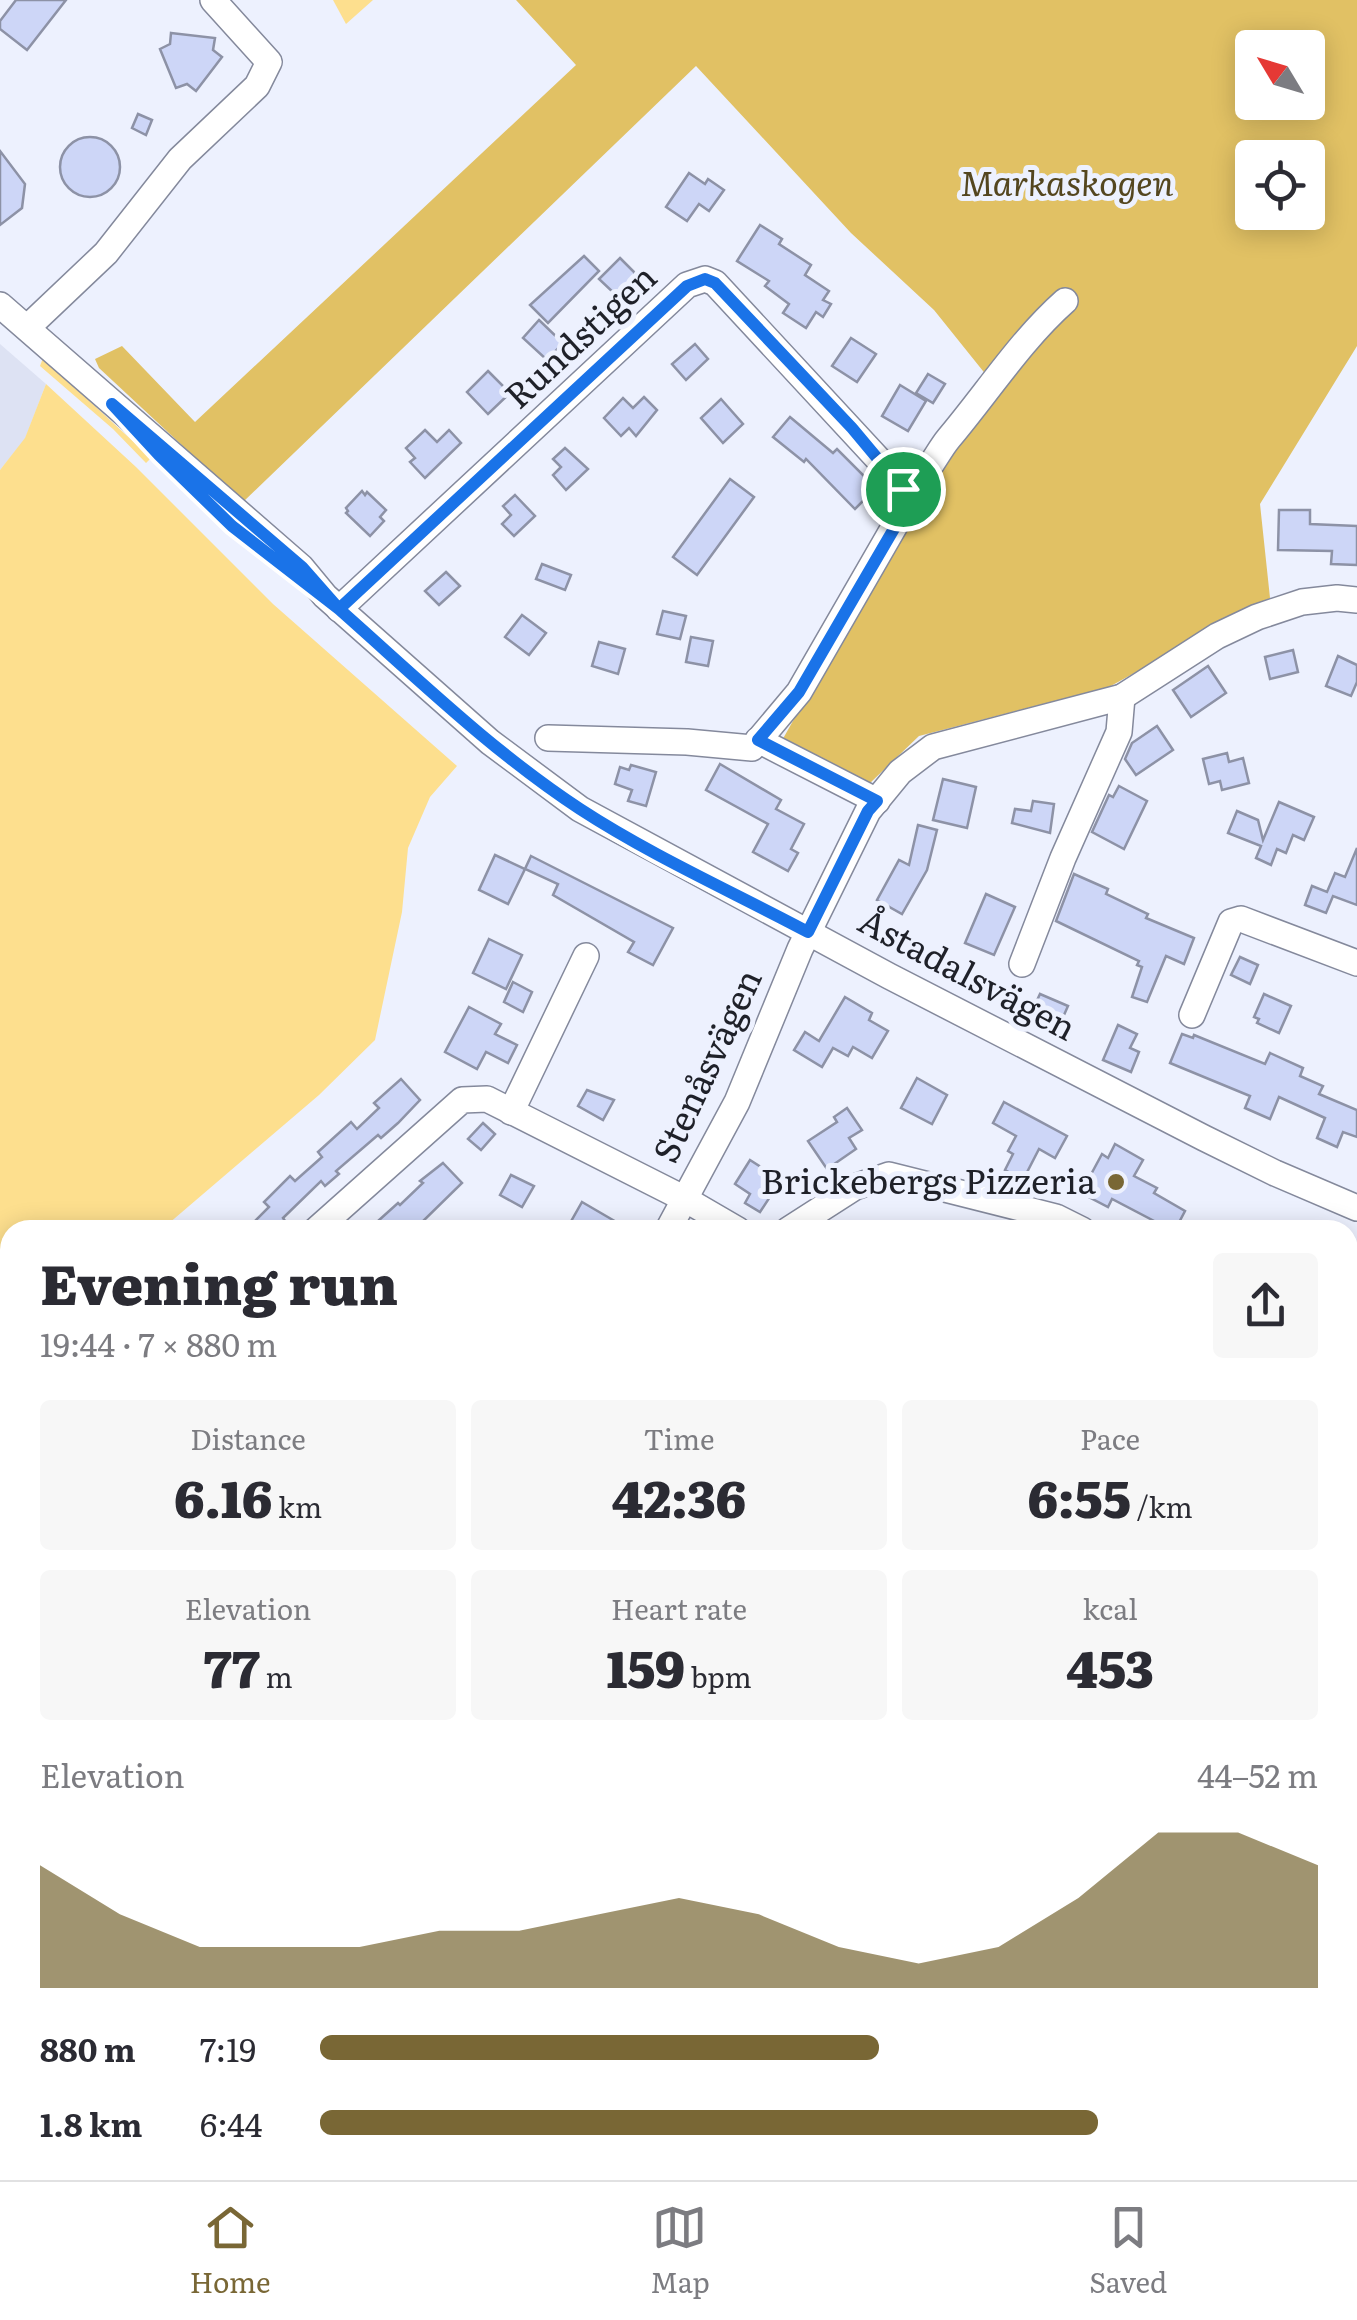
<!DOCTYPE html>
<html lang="en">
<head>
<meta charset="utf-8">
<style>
	:root { --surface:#fff; --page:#f7f7f7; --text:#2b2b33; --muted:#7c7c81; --line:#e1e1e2; --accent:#796735 }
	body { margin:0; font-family:Literata,serif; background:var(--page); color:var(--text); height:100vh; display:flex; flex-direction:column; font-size:38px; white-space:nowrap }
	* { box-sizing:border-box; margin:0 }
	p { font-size:32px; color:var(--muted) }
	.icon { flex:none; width:55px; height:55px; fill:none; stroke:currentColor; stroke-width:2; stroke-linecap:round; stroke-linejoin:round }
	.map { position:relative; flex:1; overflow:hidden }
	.panel { position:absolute; left:0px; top:1220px; width:1358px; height:960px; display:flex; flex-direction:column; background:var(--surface); border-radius:30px 30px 0 0; box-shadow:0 5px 25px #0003 }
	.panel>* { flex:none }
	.needle { width:65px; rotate:308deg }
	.fabs { position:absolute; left:1235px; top:30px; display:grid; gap:20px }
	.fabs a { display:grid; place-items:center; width:90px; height:90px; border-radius:10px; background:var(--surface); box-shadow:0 5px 25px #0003; font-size:50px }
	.pin { position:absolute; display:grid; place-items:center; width:85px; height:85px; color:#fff; margin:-42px; border:5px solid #fff; border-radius:50%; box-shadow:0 2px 10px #0007 }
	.round { display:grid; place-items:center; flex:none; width:105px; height:105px; border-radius:10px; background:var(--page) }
	.headline { display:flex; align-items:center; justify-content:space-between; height:170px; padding:0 40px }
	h1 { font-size:55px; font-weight:800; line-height:75px }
	.stats { display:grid; grid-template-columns:repeat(3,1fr); gap:15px; height:170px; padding:10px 40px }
	.stats div { display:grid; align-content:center; border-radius:10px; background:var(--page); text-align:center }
	.stats b { font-size:50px; font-weight:800 }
	.stats small { font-size:28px; font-weight:400 }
	.stats p { font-size:28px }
	.chart { height:280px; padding:20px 40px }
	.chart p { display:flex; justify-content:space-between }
	.chart svg { width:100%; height:180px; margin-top:10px; fill:var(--accent); opacity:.7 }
	ul { padding:0 40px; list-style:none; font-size:32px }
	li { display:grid; grid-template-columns:160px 120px 1fr; align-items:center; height:75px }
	li i { height:25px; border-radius:12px; background:var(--accent) }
	.tabs { display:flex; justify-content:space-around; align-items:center; height:140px; border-top:2px solid var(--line); background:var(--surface); font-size:28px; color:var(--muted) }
	.tabs a { display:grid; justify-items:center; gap:5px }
	.tabs .current { color:var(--accent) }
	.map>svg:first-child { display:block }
	.built { fill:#dde2f3 }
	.green { fill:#fddf8e }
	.forest { fill:#e1c164; fill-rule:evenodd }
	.building { fill:#cdd6f7; stroke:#8d92a6; stroke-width:2.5 }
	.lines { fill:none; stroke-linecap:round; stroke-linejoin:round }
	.minor-casing { stroke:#84899c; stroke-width:28 }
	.major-casing { stroke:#84899c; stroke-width:32 }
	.minor { stroke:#fff; stroke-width:25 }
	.major { stroke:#fff; stroke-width:30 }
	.route-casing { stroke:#fff; stroke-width:20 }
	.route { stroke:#1a73e8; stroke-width:12 }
	.poi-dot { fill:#796735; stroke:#edf1fe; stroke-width:4 }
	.labels { text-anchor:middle; stroke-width:10; stroke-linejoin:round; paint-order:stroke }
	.park-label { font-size:35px; font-style:italic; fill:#54461f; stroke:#edf1fe }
	.street-label { font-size:35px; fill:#1f2129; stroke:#edf1fe }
	.poi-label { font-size:35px; fill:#1f2129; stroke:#edf1fe; text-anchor:end }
</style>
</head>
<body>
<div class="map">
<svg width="1357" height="2180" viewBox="0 0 1357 2180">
	<rect width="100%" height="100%" fill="#edf1fe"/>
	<g class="built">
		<path d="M0,344L46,384L25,439L0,470Z"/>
		<path d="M41,2170H164L160,2180H36Z"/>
	</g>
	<g class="green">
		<path d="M333,0H373L346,24Z"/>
		<path d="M43,358L151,458L146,463L113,429L40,366Z"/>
		<path d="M46,384L136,467L273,604L457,766L430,797L408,848L402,912L375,1040L319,1095L161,1230H10V1362L0,1347V470L25,438Z"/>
		<path d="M1357,1599V1788L1348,1820V1619Z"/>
		<path d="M709,2170H920L925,2180H714Z"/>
		<path d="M981,2170H1187L1192,2180H987Z"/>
	</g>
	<g class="forest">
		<path d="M516,0H1357V346L1260,504L1270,598L1109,687L919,736L869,784L780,744L987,376L934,310L851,233L696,66L243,502L99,368L95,359L122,346L195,422L576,65ZM1252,48H1308V102H1252ZM1252,158H1308V212H1252Z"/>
		<path d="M0,1406L10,1423V2170H41L36,2180H0Z"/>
		<path d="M164,2170H212L208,2180H160Z"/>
		<path d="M266,2170H426L432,2180H261Z"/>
		<path d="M485,2170H683L688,2180H490Z"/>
	</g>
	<g class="building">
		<path d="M16,0H66L27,50L0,29V21Z"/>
		<path d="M171,33L215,38L213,50L222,57L196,91L187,84L176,88L160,49L170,44Z"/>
		<path d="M138,114L152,120L146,135L132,128Z"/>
		<circle cx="90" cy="167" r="30"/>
		<path d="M0,151L25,184L22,208L0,225Z"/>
		<path d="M689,173L705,184L708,179L724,190L709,211L699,204L687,221L666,207Z"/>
		<path d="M760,225L782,239L779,244L811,265L805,275L829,291L823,300L831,304L823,317L816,312L806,328L783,313L789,304L765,286L769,281L737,261Z"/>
		<path d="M584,256L599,271L548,323L530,305Z"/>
		<path d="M620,258L643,281L629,294L624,289L617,296L599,279Z"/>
		<path d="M539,320L563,343L547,360L523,338Z"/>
		<path d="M851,338L876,354L857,382L832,366Z"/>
		<path d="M695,344L708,359L686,380L672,364Z"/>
		<path d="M488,371L510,393L488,414L467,392Z"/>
		<path d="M928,374L945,384L933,403L916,393Z"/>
		<path d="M900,385L926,401L908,431L882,416Z"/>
		<path d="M644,397L657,410L636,436L629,428L621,436L604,418L623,398L633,408Z"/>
		<path d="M721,399L743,424L723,443L701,418Z"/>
		<path d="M790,417L833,453L837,449L876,488L855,509L806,459L804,462L773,437Z"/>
		<path d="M425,430L437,442L449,430L461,443L425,478L410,462L415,458L406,448Z"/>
		<path d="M565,448L588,469L566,490L553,475L561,467L553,459Z"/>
		<path d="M730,479L754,497L697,575L673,557Z"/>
		<path d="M362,491L365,495L367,492L386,510L380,517L384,521L370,536L346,513L348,511L346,508Z"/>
		<path d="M515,495L535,516L514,536L502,524L511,515L503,506Z"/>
		<path d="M1279,510H1310V524L1357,526V565L1331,564L1332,551L1278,550Z"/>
		<path d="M542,564L571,575L565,590L536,579Z"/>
		<path d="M446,572L460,586L439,605L425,591Z"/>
		<path d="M663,611L686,616L680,639L657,634Z"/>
		<path d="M522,615L546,633L529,655L505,637Z"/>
		<path d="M691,637L713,641L708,666L686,662Z"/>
		<path d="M599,642L625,649L618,674L592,666Z"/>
		<path d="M1293,650L1298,672L1270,679L1265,657Z"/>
		<path d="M1338,656L1357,665V682L1351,696L1326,686Z"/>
		<path d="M1208,666L1226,693L1191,717L1173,690Z"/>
		<path d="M1157,726L1173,750L1136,775L1125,759L1132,743Z"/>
		<path d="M1227,753L1229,762L1243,758L1249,783L1222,790L1220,781L1209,784L1203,759Z"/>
		<path d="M720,764L781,800L776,809L804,824L791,849L798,853L788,871L753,852L768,824L706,790Z"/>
		<path d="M631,765L656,772L646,806L628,801L632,790L615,784L620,767L629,770Z"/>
		<path d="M943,779L976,787L967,828L933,820Z"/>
		<path d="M1119,786L1147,801L1124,849L1092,832L1109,795L1113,797Z"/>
		<path d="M1033,801L1054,804L1050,833L1012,823L1015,809L1031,811Z"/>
		<path d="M1279,802L1314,817L1304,840L1293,835L1286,853L1277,849L1271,865L1256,858L1261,846L1228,833L1237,811L1258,820L1263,840Z"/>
		<path d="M918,825L937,830L927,870L902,914L877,900L899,860L909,865Z"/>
		<path d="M1357,848V905L1333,896L1326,913L1305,905L1312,886L1327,892L1335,873L1345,877Z"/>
		<path d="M495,855L525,869L508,904L479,890Z"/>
		<path d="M531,856L673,928L653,965L628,952L634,942L553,895L558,884L525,869Z"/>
		<path d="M1074,874L1108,889L1106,894L1148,914L1146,918L1194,938L1184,964L1166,956L1147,1002L1132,997L1142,967L1137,965L1139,961L1056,921Z"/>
		<path d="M986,894L1015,907L994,955L965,943Z"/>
		<path d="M489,939L522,955L506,989L473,973Z"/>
		<path d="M1240,957L1258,965L1250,984L1231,975Z"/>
		<path d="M513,982L532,992L523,1012L504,1002Z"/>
		<path d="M1040,994L1068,1006L1056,1033L1028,1020Z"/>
		<path d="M1264,994L1291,1006L1279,1033L1257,1023L1259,1019L1254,1017Z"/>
		<path d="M845,997L872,1013L869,1020L888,1031L872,1058L853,1047L848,1056L833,1048L822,1067L794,1050L805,1032L819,1041Z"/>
		<path d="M469,1007L501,1024L495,1034L517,1045L508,1063L486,1052L477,1069L445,1052Z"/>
		<path d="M1118,1025L1137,1034L1130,1048L1139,1052L1131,1072L1103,1060Z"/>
		<path d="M1182,1034L1193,1038L1194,1035L1265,1064L1270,1053L1303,1068L1300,1076L1323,1086L1319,1094L1357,1110V1137L1343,1132L1337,1147L1317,1138L1325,1118L1279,1097L1270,1119L1245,1108L1250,1096L1170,1063Z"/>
		<path d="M917,1078L947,1095L932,1124L901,1108Z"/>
		<path d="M401,1079L420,1100L398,1123L381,1138L378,1135L336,1171L339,1174L325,1186L321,1181L283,1218L285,1221L277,1230H246L269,1207L264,1202L290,1176L295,1181L322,1157L318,1152L351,1122L357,1129L379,1108L374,1103Z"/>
		<path d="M587,1090L614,1100L603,1120L578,1106Z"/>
		<path d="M1004,1102L1067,1136L1055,1158L1039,1149L1023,1180L1005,1170L1013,1154L1008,1151L1016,1136L993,1123Z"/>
		<path d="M847,1108L862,1130L849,1138L856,1149L827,1169L808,1141L837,1122L834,1117Z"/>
		<path d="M483,1123L495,1134L481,1150L468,1139Z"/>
		<path d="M1115,1144L1143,1160L1134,1176L1157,1188L1154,1193L1185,1211L1175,1230H1152L1156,1222L1112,1199L1108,1207L1081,1193L1102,1154L1108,1158Z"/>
		<path d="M750,1160L781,1180L760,1212L745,1203L750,1194L735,1184Z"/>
		<path d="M443,1163L462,1183L414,1230H368L398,1203L400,1205L423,1183L420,1181Z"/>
		<path d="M511,1175L534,1186L522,1207L500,1195Z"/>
		<path d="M582,1202L630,1230H580L569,1225Z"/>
	</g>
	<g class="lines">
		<g class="minor-casing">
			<g id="minor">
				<path d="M0,305L301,567L325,596L490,742L580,809L889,976L1204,1138L1275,1173L1357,1208"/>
				<path d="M28,327L106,253L180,159L257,86L269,62L213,0"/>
				<path d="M903,489C926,482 934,456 949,438C987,393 1021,340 1065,301"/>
				<path d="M339,609L687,285L705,279L715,283L891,473C903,489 907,496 901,515L799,692L752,748L687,742L548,738"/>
				<path d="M758,740L877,801"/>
				<path d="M1022,964L1063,858L1119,732L1122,697"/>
				<path d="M1192,1015L1231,922L1241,919L1357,963"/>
				<path d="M511,1112L586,956"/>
				<path d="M316,1230L462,1100L487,1099L683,1198L738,1230"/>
				<path d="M668,1230L737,1102L800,949L868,811L900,772L933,747L1122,697L1217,636L1257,617L1302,602L1337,598L1357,600"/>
				<path d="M788,1230L855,1187L889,1175L1056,1217L1082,1230"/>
				<path d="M1348,1365L1357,1370"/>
				<path d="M236,2180L240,2170"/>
			</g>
		</g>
		<g class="major-casing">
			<g id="major">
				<path d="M0,1375L10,1391"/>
				<path d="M446,2170L452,2180"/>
			</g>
		</g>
		<use href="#minor" class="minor"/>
		<use href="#major" class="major"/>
	</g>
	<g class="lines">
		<g class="route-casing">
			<path id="route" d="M903,489L852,428L715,283L705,279L687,286L339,609L302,567L112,404L159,455L232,526L339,609C417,678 493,752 580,809C652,856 733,892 808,932L868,811L877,801L758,740L799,692L853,599L902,515L906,499L903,489"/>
		</g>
		<use href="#route" class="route"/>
	</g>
	<circle class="poi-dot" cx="1116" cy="1182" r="10"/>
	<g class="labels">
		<g class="park-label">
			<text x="1067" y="196">Markaskogen</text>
		</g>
		<g class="street-label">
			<text transform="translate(581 337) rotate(-43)" y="12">Rundstigen</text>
			<text transform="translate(967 975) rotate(28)" y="12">Åstadalsvägen</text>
			<text transform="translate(708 1066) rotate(-65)" y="12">Stenåsvägen</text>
		</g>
		<g class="poi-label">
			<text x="1096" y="1194">Brickebergs Pizzeria</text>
		</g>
	</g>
</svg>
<div class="fabs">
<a><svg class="needle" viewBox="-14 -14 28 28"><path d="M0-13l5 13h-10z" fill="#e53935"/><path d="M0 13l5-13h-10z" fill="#7c7c81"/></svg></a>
<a><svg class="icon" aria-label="locate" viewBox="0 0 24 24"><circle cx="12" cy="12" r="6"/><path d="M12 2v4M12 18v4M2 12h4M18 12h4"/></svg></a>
</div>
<div class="pin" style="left:903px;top:489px;background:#1e9e55"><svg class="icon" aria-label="arrive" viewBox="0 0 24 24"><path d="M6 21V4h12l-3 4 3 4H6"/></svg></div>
<section class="panel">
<div class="headline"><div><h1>Evening run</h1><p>19:44 · 7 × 880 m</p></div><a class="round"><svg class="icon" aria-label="share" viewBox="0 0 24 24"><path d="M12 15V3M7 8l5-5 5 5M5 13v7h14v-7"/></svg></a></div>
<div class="stats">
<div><p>Distance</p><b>6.16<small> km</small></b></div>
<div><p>Time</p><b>42:36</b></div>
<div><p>Pace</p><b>6:55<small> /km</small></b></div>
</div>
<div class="stats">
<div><p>Elevation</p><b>77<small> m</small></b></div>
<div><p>Heart rate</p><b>159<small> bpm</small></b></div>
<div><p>kcal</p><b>453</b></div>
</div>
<div class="chart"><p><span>Elevation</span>44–52 m</p>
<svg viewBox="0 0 160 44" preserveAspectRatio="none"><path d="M0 44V14L10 26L20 34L30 34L40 34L50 30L60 30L70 26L80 22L90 26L100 34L110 38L120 34L130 22L140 6L150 6L160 14V44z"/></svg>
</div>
<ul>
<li><b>880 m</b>7:19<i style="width:56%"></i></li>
<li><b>1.8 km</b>6:44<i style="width:78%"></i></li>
</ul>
</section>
</div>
<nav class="tabs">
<a class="current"><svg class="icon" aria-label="home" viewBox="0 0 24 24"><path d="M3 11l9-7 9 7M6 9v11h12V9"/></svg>Home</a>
<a><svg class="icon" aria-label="map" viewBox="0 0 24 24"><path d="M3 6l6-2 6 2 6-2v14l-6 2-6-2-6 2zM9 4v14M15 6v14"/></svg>Map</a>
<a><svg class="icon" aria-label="saved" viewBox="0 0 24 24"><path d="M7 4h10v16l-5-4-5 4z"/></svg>Saved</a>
</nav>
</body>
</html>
